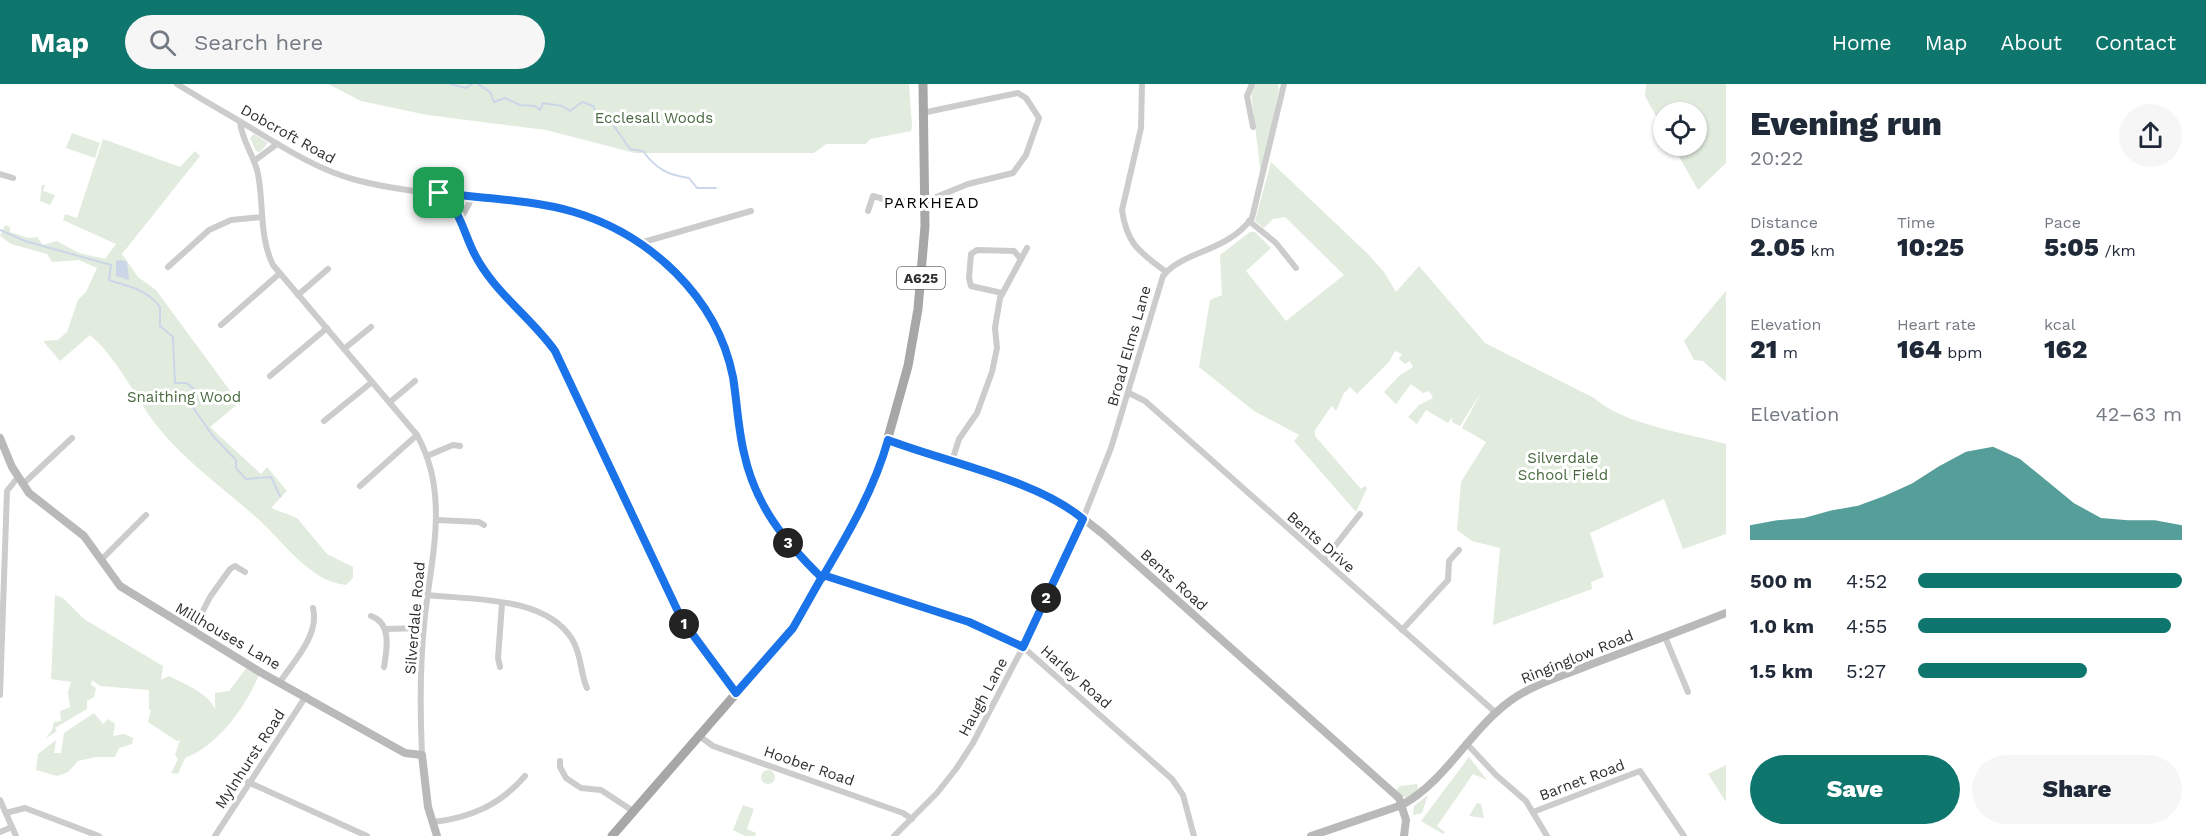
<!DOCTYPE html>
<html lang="en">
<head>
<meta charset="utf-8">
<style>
	:root { --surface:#fff; --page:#f6f6f7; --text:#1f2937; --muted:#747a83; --accent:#0f766e }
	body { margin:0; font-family:"Work Sans",sans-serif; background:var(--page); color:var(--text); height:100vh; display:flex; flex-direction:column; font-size:22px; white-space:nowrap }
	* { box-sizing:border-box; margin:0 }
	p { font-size:20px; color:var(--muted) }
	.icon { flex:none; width:33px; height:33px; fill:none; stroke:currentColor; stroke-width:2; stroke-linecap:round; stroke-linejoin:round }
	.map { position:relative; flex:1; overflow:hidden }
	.sheet { display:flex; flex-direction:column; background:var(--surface); width:480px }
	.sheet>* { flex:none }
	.fabs { position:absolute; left:1653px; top:18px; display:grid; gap:12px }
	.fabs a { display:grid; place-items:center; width:54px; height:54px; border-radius:50%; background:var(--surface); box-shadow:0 2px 4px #0004; font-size:30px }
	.pin { position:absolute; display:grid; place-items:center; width:51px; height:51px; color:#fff; margin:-26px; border-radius:12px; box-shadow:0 3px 9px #0006 }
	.km { position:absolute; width:30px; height:30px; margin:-15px; border-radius:50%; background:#222; color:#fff; font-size:16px; line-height:30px; text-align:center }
	.round { display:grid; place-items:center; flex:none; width:63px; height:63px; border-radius:32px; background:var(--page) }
	.head { display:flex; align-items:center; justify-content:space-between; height:102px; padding:0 24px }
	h1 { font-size:33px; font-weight:800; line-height:45px }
	.metrics { display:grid; grid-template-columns:repeat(3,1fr); gap:9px; height:102px; padding:6px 24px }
	.metrics div { display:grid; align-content:center }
	.metrics b { font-size:26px; font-weight:800 }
	.metrics small { font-size:16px; font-weight:400 }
	.metrics p { font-size:16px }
	.chart { height:168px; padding:12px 24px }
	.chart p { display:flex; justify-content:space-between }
	.chart svg { width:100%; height:108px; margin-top:6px; fill:var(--accent); opacity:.7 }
	.button { display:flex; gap:12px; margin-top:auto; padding:12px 24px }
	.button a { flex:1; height:69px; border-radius:36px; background:var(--accent); color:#fff; font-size:24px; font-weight:800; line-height:69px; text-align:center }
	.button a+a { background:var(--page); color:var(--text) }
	ul { padding:0 24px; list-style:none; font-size:20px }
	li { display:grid; grid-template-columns:96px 72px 1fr; align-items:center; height:45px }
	li i { height:15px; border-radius:8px; background:var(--accent) }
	header { display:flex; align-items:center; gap:36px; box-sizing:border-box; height:84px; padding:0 30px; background:var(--accent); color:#fff }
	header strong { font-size:28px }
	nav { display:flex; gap:33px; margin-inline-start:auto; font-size:21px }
	.search { width:420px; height:54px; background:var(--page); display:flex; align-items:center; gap:15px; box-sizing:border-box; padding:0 21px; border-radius:33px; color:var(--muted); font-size:22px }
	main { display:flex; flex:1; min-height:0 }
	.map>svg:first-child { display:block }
	.green { fill:#e1ebde }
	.water { fill:#cbd6e9 }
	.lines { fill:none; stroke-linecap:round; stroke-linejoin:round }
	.stream { stroke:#cbd6e9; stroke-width:2 }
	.street { stroke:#ccc; stroke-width:6 }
	.secondary { stroke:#b9b9b9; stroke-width:8 }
	.primary { stroke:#a7a7a7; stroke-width:9 }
	.route-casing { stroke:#fff; stroke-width:12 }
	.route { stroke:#1a73e8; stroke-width:8 }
	.labels { text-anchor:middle; stroke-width:6; stroke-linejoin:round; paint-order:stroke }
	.shield { fill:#fff; stroke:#6d6d6d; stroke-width:1.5 }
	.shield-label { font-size:14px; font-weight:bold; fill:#2f2f2f }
	.park-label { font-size:15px; fill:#48683f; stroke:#fff }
	.street-label { font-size:15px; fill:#2f2f2f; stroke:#fff }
	.neighbourhood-label { font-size:16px; letter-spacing:1.5px; fill:#000; stroke:#fff }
</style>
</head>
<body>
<header>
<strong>Map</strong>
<div class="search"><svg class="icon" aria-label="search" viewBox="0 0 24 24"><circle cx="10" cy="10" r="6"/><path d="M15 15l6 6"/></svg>Search here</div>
<nav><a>Home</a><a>Map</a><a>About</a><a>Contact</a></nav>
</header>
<main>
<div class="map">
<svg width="1726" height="752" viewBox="0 0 1726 752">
	<rect width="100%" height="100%" fill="#fff"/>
	<g class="green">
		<path d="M328,0H909L912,42L911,47L870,55L866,60H826L814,69H635L546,46L427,31L361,17Z"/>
		<path d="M1255,0H1278L1279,5L1261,92L1252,16L1251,8Z"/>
		<path d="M1646,0H1726V79L1698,106L1673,62H1696V28H1664L1663,45L1645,12Z"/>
		<path d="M72,49L100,59L95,74L66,64Z"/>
		<path d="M254,50L268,59L260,68L256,67L250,54Z"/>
		<path d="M103,55L180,83L195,67L200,72L122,170L138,193L156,206L239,319L210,343L261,390L267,383L287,407L271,424L297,434L327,470L353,483V494L346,501C309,497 284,458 257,434C223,404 186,378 157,342C134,312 119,276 90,251L60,277L43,257L58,256L67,248L78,216L86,208L97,184L79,176L52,178L47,170L11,160L0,152L5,141L10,143V148L29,154L37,153L43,161L57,157L79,169L105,175L116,160L63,136L65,130L77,134Z"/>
		<path d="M1271,78L1369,171L1384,188L1396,208L1419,182L1485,259L1594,314C1624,341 1687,349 1726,360V450L1683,465L1664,415L1590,449L1604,493L1591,498L1592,505L1493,541L1500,464L1472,457L1457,446L1461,398L1486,358L1462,344L1482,307L1460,342L1452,338V333L1448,339L1426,326L1417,340L1408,333L1419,321L1433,314L1429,307L1423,309L1411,300L1396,320L1384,308L1400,291L1413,283L1410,277L1405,280L1399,275L1402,270L1395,267L1389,278L1357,310L1350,303L1344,309L1336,327L1332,322L1330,324L1315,346V352L1361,405L1365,402L1367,404L1356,428L1294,357L1299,351L1254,327L1199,283L1210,216L1222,211L1220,171L1250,148H1255L1271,164L1246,187L1286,237L1344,191L1285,133L1273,135L1264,144L1255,137Z"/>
		<path d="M42,101H45L43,107L55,111L50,121L40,117Z"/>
		<path d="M1726,207V298L1703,277L1694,276L1684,257Z"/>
		<path d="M55,511L63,514L84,535L163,582L161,596L169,592C184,600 207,608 215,625V609L229,607L248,582L260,589C245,623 220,660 185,674L178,690L171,689L178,675L175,671L180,656L177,657L148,638L151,626H149V606L100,602L92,596L91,601L96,604L94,613L87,617V625L55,644L57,647L46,654L52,646L54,638L61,637L60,627L70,623L68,608L71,598L51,595Z"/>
		<path d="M94,629L103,640L108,635L115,640L113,652L124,650L133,654L132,660L119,664L115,673H96L78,677L68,688L57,692L36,686L38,670L56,656L54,669H61L64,649Z"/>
		<path d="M1469,673L1487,696L1473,690L1437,742L1445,748L1443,750L1421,737Z"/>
		<path d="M1726,681V718L1708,690Z"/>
		<circle cx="768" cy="693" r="7"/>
		<path d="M1417,700L1419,708L1406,714L1395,708L1400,702Z"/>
		<path d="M1428,711L1422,729L1413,731L1414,722Z"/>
		<path d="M1477,719L1481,720L1484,734L1469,732Z"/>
		<path d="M743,721L754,725L747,745L756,749L755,752H745L733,746Z"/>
	</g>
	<path class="water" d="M121,176L127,178L129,196L116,192V177Z"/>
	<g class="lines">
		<g class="stream">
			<path d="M450,0L466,4L472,0"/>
			<path d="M478,0L490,8L494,18L505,14L520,21L535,22L540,26L543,19L562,22L570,27L582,18L593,22L599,34L607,32L630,65L643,67C656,85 668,91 689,94L697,104H716"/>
			<path d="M0,146L25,157L111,181L109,196C130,203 146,205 160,223V242L173,253L175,299H187L197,308L194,325L213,352L236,376V384L246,395L271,393L280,412"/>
		</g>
		<g class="street">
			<path d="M177,0C201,15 226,29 251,44C284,64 318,86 356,96C467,125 581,98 672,185C709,221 730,265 737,316C740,346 743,376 754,404C768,439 795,468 821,494"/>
			<path d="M1142,0L1141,44L1122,126C1127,161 1140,168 1166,188"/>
			<path d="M1252,0L1247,12L1253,43"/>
			<path d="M240,38C242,57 254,71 258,90C264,121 259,153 273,181L417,351C451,412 430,476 424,541C420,583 420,628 422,671"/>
			<path d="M254,77L277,60"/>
			<path d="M0,90L13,94"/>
			<path d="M440,109C461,125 462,145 473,168C492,207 530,232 555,267L682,536L736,609"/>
			<path d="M868,127L873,112L890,117L924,118L968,100L1013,89L1026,71L1039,34L1026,14L1018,9L922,29"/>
			<path d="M461,134L471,116L477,114"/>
			<path d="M1249,137L1276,159L1296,184"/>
			<path d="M640,159L751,127"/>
			<path d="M168,183L209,146L231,136L262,133"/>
			<path d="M1002,209L971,202L969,194L971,170L977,166L1014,167L1020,174"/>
			<path d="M298,211L328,185"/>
			<path d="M221,241L279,190"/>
			<path d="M344,265L371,243"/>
			<path d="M270,292L327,244"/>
			<path d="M1129,309L1145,317L1495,628"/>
			<path d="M390,318L415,297"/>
			<path d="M324,337L372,298"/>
			<path d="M427,372L453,361L460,362"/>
			<path d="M952,377L959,355L977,329L992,288L997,264L995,244L1000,214L1027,164"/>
			<path d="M23,400L72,354"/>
			<path d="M360,402L417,351"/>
			<path d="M437,436L479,438L484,441"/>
			<path d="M101,476L146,431"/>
			<path d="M1324,476L1360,430"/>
			<path d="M823,491L969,538L1023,563L1172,695L1183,711L1194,752"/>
			<path d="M427,511C473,516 545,512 572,555C582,571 580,589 587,604"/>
			<path d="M371,532C392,539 387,565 384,583"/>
			<path d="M386,545L423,544"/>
			<path d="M193,546L210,513L230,485L235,482L245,488"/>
			<path d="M1402,546L1448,496L1449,477L1459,466"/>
			<path d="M1665,553L1688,608"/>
			<path d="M500,583L498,574L502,520"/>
			<path d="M280,598C294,577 320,550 313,524"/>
			<path d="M0,611L7,407L18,393"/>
			<path d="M698,651L713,662L903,729L912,735"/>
			<path d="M1466,659L1496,691L1526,717L1547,752"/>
			<path d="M560,677V683L566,694L581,704L601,706L633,727"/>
			<path d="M248,698L367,752"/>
			<path d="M0,716L16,752"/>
			<path d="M1533,728L1640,687L1684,752"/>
			<path d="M6,729L25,724L99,752"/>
			<path d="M433,738C470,734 500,721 525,692"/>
			<path d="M0,748L12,743"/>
			<path d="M215,752L306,612"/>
			<path d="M894,752L937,709L956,685L973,659L1023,563L1083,435L1111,364L1163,192C1184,166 1226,169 1252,134L1284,0"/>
		</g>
		<g class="secondary">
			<path d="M0,354L12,383L29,409L84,452L120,502L260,588L405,669L422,671L428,723L437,752"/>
			<path d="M888,356L1044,410L1070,424L1103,450L1399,714L1406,736L1404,752"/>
			<path d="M1311,752L1402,721C1446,697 1469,647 1510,617C1533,600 1563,592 1589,581C1635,564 1680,547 1726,529"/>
		</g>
		<path class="primary" d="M612,752L793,544L866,416L879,386L908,282L918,225L925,142L923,0"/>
	</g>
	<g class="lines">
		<g class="route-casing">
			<path id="route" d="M439,109C460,125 462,144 473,167C492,207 530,232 555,267L682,536L736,609L793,544L823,491L969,538L1023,563L1083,435C1037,396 945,378 888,356C874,406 848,450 822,494C785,458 755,421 744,369C738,344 737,318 733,293C717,213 650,151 574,128C535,116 480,114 439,109"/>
		</g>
		<use href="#route" class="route"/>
	</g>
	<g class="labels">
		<rect class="shield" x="897" y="183" width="48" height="22" rx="4.5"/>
		<g class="shield-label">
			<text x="921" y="199">A625</text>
		</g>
		<g class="park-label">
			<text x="654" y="39">Ecclesall Woods</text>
			<text x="184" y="318">Snaithing Wood</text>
			<text x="1563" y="379">Silverdale<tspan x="1563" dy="17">School Field</tspan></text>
		</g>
		<g class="street-label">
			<text transform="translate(288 50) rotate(29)" y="5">Dobcroft Road</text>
			<text transform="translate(1129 262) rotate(-74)" y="5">Broad Elms Lane</text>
			<text transform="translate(1321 458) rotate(41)" y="5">Bents Drive</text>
			<text transform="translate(1174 496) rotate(42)" y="5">Bents Road</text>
			<text transform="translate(415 534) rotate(-85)" y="5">Silverdale Road</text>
			<text transform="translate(228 552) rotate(30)" y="5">Millhouses Lane</text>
			<text transform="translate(1577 573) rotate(-22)" y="5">Ringinglow Road</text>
			<text transform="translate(1076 593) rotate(41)" y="5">Harley Road</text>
			<text transform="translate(983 613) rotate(-62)" y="5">Haugh Lane</text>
			<text transform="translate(250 675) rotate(-57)" y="5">Mylnhurst Road</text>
			<text transform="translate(809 682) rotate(19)" y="5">Hoober Road</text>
			<text transform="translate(1582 696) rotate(-21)" y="5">Barnet Road</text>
		</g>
		<g class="neighbourhood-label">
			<text x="932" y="124">PARKHEAD</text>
		</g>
	</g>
</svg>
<div class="fabs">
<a><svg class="icon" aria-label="locate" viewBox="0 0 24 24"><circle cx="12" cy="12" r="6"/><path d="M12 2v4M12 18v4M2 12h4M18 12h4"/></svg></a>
</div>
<div class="pin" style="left:439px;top:109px;background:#1e9e55"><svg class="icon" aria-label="arrive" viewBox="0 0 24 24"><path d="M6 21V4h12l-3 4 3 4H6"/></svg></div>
<b class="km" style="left:684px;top:540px">1</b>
<b class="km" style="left:1046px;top:514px">2</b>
<b class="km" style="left:788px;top:459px">3</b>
</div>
<section class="sheet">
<div class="head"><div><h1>Evening run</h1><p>20:22</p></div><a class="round"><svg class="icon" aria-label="share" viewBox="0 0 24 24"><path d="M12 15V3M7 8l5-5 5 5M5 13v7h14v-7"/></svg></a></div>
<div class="metrics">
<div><p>Distance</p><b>2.05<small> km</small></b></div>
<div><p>Time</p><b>10:25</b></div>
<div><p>Pace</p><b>5:05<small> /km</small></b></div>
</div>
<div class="metrics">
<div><p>Elevation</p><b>21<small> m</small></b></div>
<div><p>Heart rate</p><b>164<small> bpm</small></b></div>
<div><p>kcal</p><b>162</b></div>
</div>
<div class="chart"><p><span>Elevation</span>42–63 m</p>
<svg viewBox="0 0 160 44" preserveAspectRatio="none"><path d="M0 44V38L10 36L20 35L30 32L40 30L50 26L60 21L70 14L80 8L90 6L100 11L110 20L120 29L130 35L140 36L150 36L160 38V44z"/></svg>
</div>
<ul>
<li><b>500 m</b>4:52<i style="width:100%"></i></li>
<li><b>1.0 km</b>4:55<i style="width:96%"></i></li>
<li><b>1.5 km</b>5:27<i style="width:64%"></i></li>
</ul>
<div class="button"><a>Save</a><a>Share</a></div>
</section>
</main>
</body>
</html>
